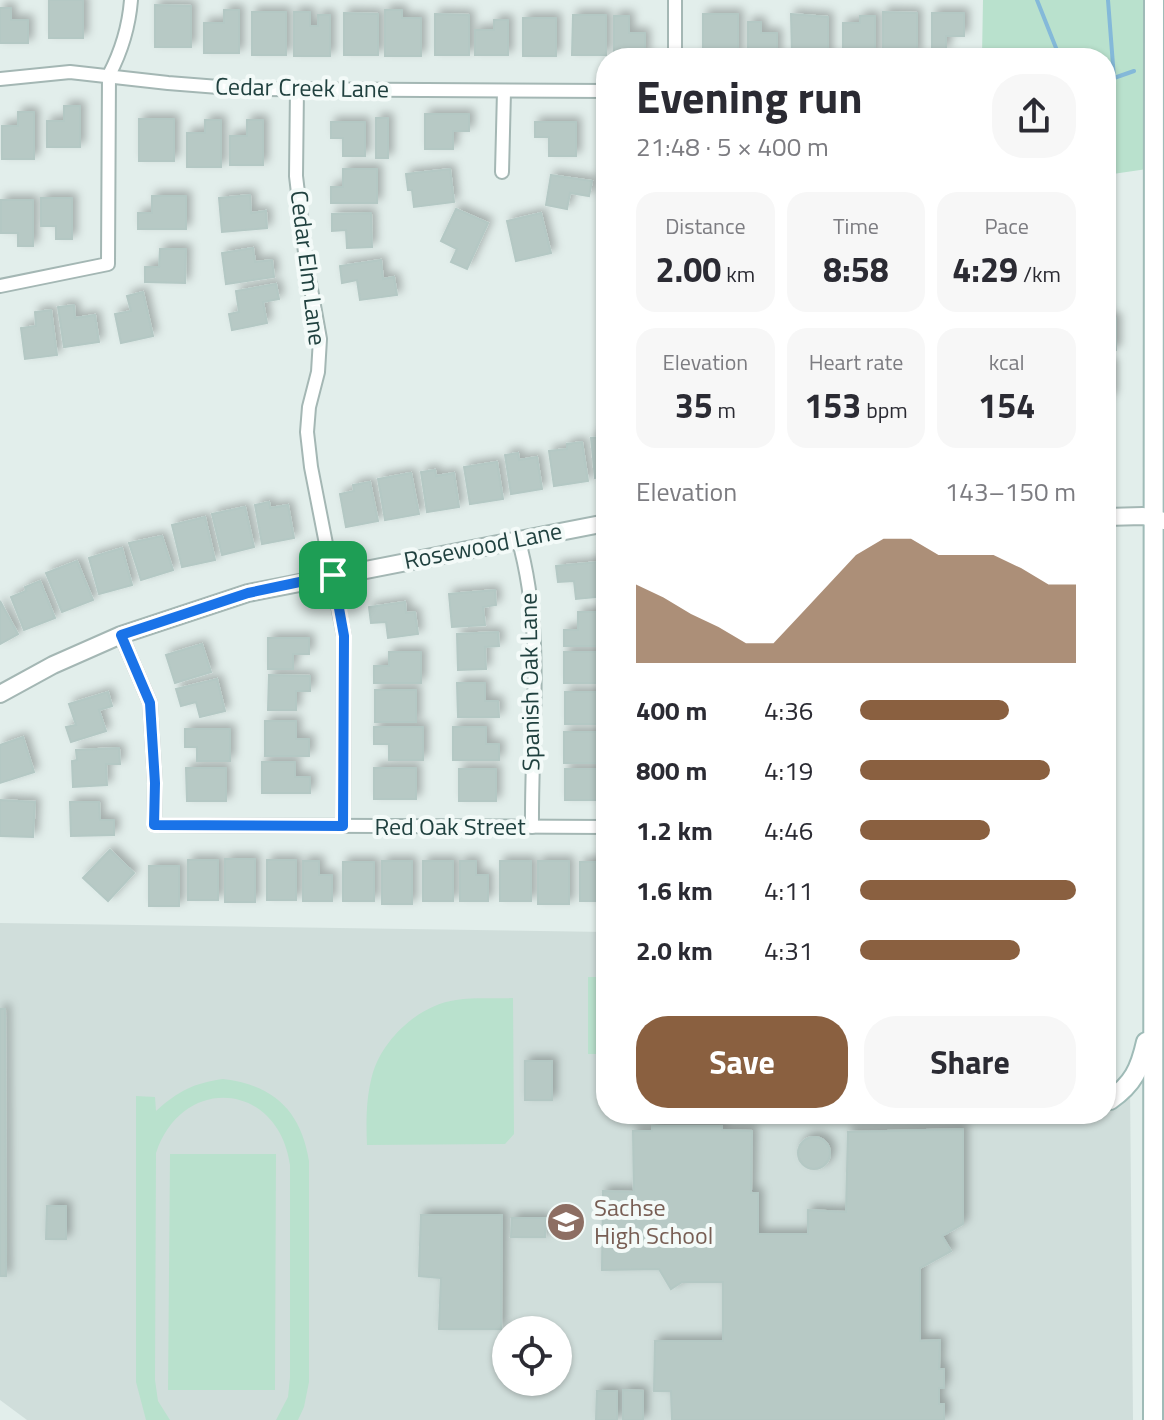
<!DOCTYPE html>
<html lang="en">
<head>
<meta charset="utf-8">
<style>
	:root { --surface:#fff; --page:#f7f7f7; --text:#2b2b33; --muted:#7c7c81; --accent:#8a6040 }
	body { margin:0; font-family:"Titillium Web",sans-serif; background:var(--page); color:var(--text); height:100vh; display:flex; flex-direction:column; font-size:30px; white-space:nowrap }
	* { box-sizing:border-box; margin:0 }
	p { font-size:26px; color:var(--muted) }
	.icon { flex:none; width:44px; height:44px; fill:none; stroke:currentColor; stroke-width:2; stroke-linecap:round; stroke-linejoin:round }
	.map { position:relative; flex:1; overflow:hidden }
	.details { position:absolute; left:596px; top:48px; width:520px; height:1076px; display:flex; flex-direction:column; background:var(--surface); border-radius:32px; box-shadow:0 2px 6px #0004 }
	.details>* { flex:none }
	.buttons { position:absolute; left:492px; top:1316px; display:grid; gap:16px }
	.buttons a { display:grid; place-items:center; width:80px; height:80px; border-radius:50%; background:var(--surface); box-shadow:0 2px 6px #0004; font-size:40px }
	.pin { position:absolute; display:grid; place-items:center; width:68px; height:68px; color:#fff; margin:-34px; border-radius:16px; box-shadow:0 4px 12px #0006 }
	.round { display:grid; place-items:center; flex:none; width:84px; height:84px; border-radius:32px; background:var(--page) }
	.overview { display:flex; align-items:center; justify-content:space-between; height:136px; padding:0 40px }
	h1 { font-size:44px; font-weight:700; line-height:60px }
	.stats { display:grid; grid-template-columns:repeat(3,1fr); gap:12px; height:136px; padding:8px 40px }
	.stats div { display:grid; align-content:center; border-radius:20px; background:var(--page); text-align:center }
	.stats b { font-size:34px; font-weight:700 }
	.stats small { font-size:22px; font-weight:400 }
	.stats p { font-size:22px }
	.chart { height:224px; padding:16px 40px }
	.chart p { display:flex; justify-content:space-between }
	.chart svg { width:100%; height:144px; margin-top:8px; fill:var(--accent); opacity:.7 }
	.cta { display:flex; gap:16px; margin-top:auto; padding:16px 40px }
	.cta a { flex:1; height:92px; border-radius:32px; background:var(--accent); color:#fff; font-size:32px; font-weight:700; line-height:92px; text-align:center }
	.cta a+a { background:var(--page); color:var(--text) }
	ul { padding:0 40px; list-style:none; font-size:26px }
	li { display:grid; grid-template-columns:128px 96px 1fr; align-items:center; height:60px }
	li i { height:20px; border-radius:10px; background:var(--accent) }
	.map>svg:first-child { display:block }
	.built { fill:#d0dedb; fill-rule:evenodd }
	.green { fill:#b9e1cd }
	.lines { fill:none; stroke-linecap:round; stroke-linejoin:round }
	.stream { stroke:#84b9d9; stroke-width:4 }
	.building { fill:#b7c9c5; stroke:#b4c8c4; stroke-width:2; filter:url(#shadow) }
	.minor-casing { stroke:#a4b7b4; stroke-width:16 }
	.tertiary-casing { stroke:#a4b7b4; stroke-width:20 }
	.secondary-casing { stroke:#9fbbb7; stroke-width:22 }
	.minor { stroke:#fff; stroke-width:12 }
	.tertiary { stroke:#fff; stroke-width:16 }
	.secondary { stroke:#fff; stroke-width:18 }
	.route-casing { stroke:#fff; stroke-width:16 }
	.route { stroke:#1a73e8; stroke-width:10 }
	.labels { text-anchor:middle; stroke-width:8; stroke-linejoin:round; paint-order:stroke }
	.street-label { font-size:24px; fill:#20413f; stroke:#f3faf8 }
	.education-label { font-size:24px; fill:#785e54; stroke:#f3faf8; text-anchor:start }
</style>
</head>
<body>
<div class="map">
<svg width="1164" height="1420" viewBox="0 0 1164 1420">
	<defs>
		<filter id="shadow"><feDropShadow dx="4.5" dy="-4.5" stdDeviation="4" flood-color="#0004"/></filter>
	</defs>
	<rect width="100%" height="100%" fill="#e2eeeb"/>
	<path class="built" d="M0,923L606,932V1114H1106V1084L1130,1085L1133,1420H27L0,1400ZM506,1330H558V1382H506Z"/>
	<g class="green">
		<path d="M983,0H1147V169L1106,175V58H996L982,56Z"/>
		<rect x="588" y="977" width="18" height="77"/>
		<path d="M513,998L514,1134L505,1144L367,1145C366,1122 366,1099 372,1076C382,1039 419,1005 456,1000C475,997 495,999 513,998Z"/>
		<path d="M223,1079C274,1085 301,1111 309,1161V1382L304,1407L298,1420H276L288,1397L290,1377V1165C278,1081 182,1074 156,1153L155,1380L158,1401L170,1420H146L136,1382V1096L155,1097L156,1111C178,1091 194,1083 223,1079Z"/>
		<path d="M170,1154H276L275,1390H168Z"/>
	</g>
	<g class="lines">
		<g class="stream">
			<path d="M1037,0L1060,58"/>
			<path d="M1108,0L1114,78L1134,71"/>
			<path d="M1106,104H1108L1114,78"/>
		</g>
	</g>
	<g class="building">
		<rect x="49" y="0" width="34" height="38"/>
		<path d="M155,5L191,6V47H155Z"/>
		<path d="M0,8H11V20H28V43H0Z"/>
		<path d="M224,10H239V53H204V23H224Z"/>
		<path d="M385,10H402V18H421V56H385Z"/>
		<rect x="252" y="12" width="34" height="43"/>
		<path d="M294,12H310V26H318V15H330V56H294Z"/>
		<path d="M883,12L917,13V55H883Z"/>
		<path d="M344,13L378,14V55H344Z"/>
		<path d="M932,13H964V36H946V50H932Z"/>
		<path d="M435,14L469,15V55H435Z"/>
		<path d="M703,14H738V56L703,57Z"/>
		<path d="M791,14L828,17V58H792Z"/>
		<path d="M573,15H606V55H572Z"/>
		<path d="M614,16H629V33H645V56H614Z"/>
		<path d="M860,16H875V56H843V23H860Z"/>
		<rect x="523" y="18" width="33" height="38"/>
		<path d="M494,20H508V55H475V30H494Z"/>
		<path d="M748,22H761V33H777V57H748Z"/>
		<path d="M64,106H80V147H47V121H64Z"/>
		<path d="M18,112H34V159H2V126H18Z"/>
		<path d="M425,114H469V131H453V149H425Z"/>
		<rect x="376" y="118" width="12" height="40"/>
		<rect x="139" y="119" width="35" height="42"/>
		<path d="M205,120H221V167H187V133H205Z"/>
		<path d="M247,120H263V165H230V136H247Z"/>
		<path d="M331,122H365V156H343V138H331Z"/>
		<path d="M535,122H576V156H549V137H535Z"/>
		<path d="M343,169H377V203H331V187H343Z"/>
		<path d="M450,169L454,202L414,207L412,190H408L406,174Z"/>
		<path d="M551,175L592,181L589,196L570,193L567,209L546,205Z"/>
		<path d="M250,195L251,213L266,211L267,228L222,232L219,198Z"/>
		<path d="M152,196H186V229H138V213H152Z"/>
		<path d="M41,198H72V239H56V226H41Z"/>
		<path d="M1,200H33V246H18V233H1Z"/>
		<path d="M456,209L488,223L467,269L451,262L457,249L441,241Z"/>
		<path d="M371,213L372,247L347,248L346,230L332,231V214Z"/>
		<path d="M541,213L551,253L516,261L507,221Z"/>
		<path d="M253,248L255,262L272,260L274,277L226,284L222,253Z"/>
		<path d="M160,249H186L185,283L145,282V267H159Z"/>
		<path d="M381,260L383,279L394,277L397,295L360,300L357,280L342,283L340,266Z"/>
		<path d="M276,284L279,299L263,302L267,323L232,330L229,314L239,312L236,291Z"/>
		<path d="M143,292L153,336L121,343L115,314L131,311L127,296Z"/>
		<path d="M74,305L75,318L95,315L99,342L64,347L58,307Z"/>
		<path d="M51,310L57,355L25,359L21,328L36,326L35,312Z"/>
		<rect x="1106" y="318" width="10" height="32"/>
		<rect x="1106" y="364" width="6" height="33"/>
		<path d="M604,437L606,477L595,478L591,438Z"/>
		<path d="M582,442L588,481L554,486L549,451L567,449V444Z"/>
		<path d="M518,453L519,460L537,457L542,489L511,494L505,455Z"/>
		<path d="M497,462L503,499L470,504L464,467Z"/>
		<path d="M435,470L436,476L454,473L459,507L427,512L421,472Z"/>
		<path d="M411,473L419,514L385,520L378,479Z"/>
		<path d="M370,482L378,521L346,527L340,494L354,491L353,485Z"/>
		<path d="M269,502L270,508L288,505L294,538L262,544L255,505Z"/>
		<path d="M245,507L254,547L222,555L212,514Z"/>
		<path d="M205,517L215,560L182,567L172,525Z"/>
		<path d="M162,536L173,570L141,580L129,543Z"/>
		<path d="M122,548L132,585L99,594L89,558Z"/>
		<path d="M77,561L93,600L62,612L46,573Z"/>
		<path d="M598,562L600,583L606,582V596L576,599L574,581L558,582L556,566Z"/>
		<path d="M40,581L55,618L24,630L11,597L26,591L25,587Z"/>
		<path d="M495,590L496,605L483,607L485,625L452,627L449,594Z"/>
		<path d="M0,601L18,634L0,644Z"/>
		<path d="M405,602L406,613L415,612L418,634L388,638L386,622L371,623L369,607Z"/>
		<path d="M578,612H606V646H564V630H578Z"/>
		<path d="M498,632L499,646L485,647L486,669L458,670L457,634Z"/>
		<path d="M268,638H309V654H293V669H268Z"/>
		<path d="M202,644L211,672L175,683L166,655Z"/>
		<path d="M389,652H421V683H374V666H389Z"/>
		<rect x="564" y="652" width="41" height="31"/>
		<path d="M269,675L310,676V691H296V710H268Z"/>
		<path d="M217,679L225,711L200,717L196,702L181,706L176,689Z"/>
		<path d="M457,683H485V701H498L499,717H458Z"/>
		<rect x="375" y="690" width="41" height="32"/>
		<path d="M108,692L112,706L99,710L106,731L71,742L66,727L76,725L69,704Z"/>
		<rect x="565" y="692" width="40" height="32"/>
		<path d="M265,721H296V739H309V756H265Z"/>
		<path d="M374,727H423V760H389V744H374Z"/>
		<path d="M453,727H486V744H499V760H453Z"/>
		<path d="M185,729H230V761H197V747H185Z"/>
		<rect x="564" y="732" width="42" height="31"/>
		<path d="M23,737L34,772L0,783V745Z"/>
		<path d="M119,748L120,764H106L107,785L73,787L72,761L77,760L76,750Z"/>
		<path d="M262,762H295V777H310V793H262Z"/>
		<path d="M186,768H226V801H187Z"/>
		<rect x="374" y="768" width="42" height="31"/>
		<rect x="459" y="769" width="37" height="32"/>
		<rect x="565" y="769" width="39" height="31"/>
		<path d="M0,800L35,802L33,837L0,836Z"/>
		<path d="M70,802H99L100,820H114V835L71,836Z"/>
		<path d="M110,850L134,873L108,901L83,878Z"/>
		<rect x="225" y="859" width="30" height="43"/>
		<rect x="188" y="860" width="30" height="40"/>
		<rect x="267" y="860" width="29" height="40"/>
		<path d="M303,861H319V875H332V901H303Z"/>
		<rect x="382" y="861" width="30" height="43"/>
		<rect x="423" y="861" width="30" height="40"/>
		<path d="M460,861H476V875H488V901H460Z"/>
		<rect x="500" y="861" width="31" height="40"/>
		<rect x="538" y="861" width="31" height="43"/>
		<rect x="343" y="862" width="31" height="39"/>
		<rect x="580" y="862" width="26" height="39"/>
		<rect x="149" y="866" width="30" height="40"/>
		<path d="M0,1009H5L6,1276H0Z"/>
		<rect x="525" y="1061" width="27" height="39"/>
		<path d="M652,1126H722V1130L752,1131L751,1193H758V1234H808V1210L846,1212L848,1132L963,1129V1224L942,1236L951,1251L920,1268V1341L940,1340L939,1369H944V1388H939V1404H944V1420H672L671,1391H654L655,1341H723V1282H682L671,1289L659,1269L602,1270L603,1191L634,1192L633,1131H652Z"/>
		<circle cx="814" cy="1153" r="16"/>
		<path d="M47,1206H66V1239H46Z"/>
		<path d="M421,1215H502L501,1329H439L441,1278L419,1276Z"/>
		<path d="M512,1218H546L545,1237H511Z"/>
		<path d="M623,1390L643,1391V1420H623Z"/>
		<path d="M597,1391H617V1420H596Z"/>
	</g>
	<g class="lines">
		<g class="minor-casing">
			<g id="minor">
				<path d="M675,58V0"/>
				<path d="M0,79L70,72L168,83L244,89L606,91"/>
				<path d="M297,88L296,176L306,261L320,339L318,372L309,407L307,432L311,467L344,636L343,826"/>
				<path d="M502,172L504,91"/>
				<path d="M0,286L108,264L109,75C121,52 129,26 131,0"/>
				<path d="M518,538C545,632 531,731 532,827"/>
				<path d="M121,635L150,703L155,783L154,825L606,827"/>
			</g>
		</g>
		<g class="tertiary-casing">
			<g id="tertiary">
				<path d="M1106,517L1143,516L1164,521"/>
				<path d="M0,694L53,665L121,635L248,593L606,523"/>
			</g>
		</g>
		<g class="secondary-casing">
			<g id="secondary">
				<path d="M1110,1100C1133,1084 1140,1069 1146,1042"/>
				<path d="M1153,1420L1154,0"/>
			</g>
		</g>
		<use href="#minor" class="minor"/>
		<use href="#tertiary" class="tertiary"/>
		<use href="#secondary" class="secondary"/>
	</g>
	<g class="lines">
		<g class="route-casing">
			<path id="route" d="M333,575L344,636L343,826L154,825L155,783L150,703L121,635L248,593Z"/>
		</g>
		<use href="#route" class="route"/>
	</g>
	<defs>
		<g id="school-disc" transform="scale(2)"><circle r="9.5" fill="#8d6e63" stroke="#f3faf8"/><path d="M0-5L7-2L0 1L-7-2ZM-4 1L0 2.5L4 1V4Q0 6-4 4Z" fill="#fff"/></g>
	</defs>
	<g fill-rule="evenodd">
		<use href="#school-disc" x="566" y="1222"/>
	</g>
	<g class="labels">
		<g class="street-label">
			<text transform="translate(302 88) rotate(1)" y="8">Cedar Creek Lane</text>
			<text transform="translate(308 268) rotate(83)" y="8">Cedar Elm Lane</text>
			<text transform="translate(483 546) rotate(-11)" y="8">Rosewood Lane</text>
			<text transform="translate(530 682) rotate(-91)" y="8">Spanish Oak Lane</text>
			<text x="450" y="835">Red Oak Street</text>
		</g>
		<g class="education-label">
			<text x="594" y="1216">Sachse<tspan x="594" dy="28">High School</tspan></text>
		</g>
	</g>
</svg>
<div class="buttons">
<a><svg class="icon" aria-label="locate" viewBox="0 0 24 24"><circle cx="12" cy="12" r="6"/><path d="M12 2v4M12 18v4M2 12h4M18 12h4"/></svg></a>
</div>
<div class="pin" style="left:333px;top:575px;background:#1e9e55"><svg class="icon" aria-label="arrive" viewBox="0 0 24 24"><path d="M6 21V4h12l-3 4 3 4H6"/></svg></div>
<section class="details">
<div class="overview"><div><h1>Evening run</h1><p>21:48 · 5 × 400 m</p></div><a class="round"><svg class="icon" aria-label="share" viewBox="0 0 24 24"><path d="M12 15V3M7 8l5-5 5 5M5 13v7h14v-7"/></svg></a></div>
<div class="stats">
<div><p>Distance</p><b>2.00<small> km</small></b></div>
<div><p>Time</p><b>8:58</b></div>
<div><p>Pace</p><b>4:29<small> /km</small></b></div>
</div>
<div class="stats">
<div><p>Elevation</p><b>35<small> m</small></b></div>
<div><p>Heart rate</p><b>153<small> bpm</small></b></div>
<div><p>kcal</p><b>154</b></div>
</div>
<div class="chart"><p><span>Elevation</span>143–150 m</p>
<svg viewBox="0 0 160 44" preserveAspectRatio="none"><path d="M0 44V20L10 24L20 29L30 33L40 38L50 38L60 29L70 20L80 11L90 6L100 6L110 11L120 11L130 11L140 15L150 20L160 20V44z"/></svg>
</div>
<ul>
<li><b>400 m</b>4:36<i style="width:69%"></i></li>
<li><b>800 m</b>4:19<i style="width:88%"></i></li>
<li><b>1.2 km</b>4:46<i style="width:60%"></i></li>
<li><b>1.6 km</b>4:11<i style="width:100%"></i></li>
<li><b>2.0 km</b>4:31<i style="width:74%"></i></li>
</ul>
<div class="cta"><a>Save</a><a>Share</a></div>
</section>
</div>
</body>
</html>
